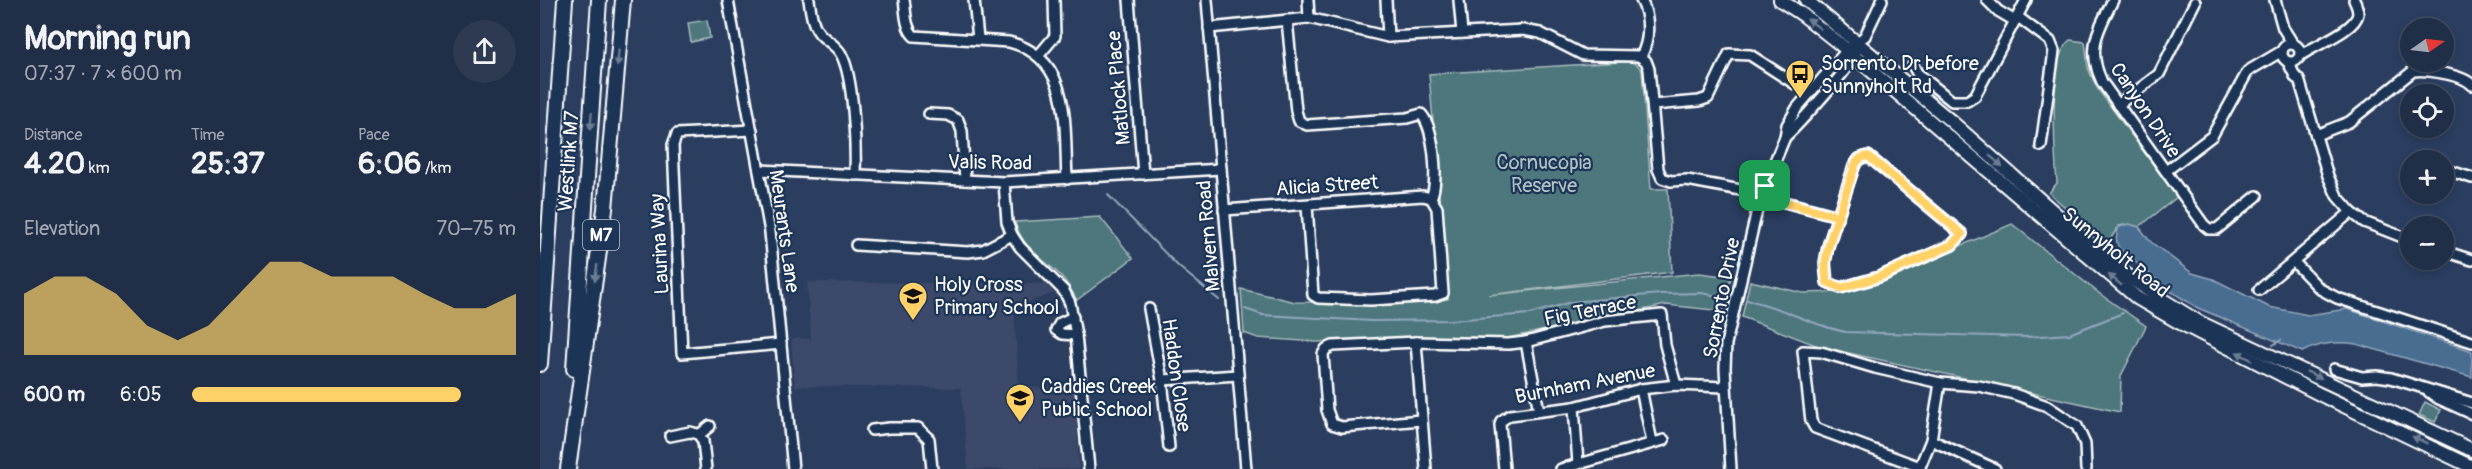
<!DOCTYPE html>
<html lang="en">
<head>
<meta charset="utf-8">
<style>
	:root { --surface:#202e48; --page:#2d3a52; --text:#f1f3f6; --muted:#a2a8b4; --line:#3d4a60; --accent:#ffd166 }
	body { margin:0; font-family:Pangolin,sans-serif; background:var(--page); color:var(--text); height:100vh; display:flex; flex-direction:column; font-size:22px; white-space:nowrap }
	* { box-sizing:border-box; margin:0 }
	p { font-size:20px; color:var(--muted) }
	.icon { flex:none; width:33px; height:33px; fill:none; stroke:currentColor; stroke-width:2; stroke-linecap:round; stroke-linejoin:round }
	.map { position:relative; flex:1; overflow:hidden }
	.side { display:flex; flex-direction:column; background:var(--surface); width:540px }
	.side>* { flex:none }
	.needle { width:39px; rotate:76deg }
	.controls { position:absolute; left:1860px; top:18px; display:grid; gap:12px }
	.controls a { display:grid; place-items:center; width:54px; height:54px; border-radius:50%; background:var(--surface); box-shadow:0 3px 9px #0003,0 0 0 2px var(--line); font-size:30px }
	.pin { position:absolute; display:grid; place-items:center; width:51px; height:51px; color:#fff; margin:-26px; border-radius:12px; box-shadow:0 3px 9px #0006 }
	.round { display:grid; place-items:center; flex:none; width:63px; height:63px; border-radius:32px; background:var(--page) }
	.overview { display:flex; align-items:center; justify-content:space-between; height:102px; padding:0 24px }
	h1 { font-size:33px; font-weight:700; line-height:45px }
	.figures { display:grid; grid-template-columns:repeat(3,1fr); gap:9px; height:102px; padding:6px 24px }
	.figures div { display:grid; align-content:center }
	.figures b { font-size:30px; font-weight:700 }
	.figures small { font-size:16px; font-weight:400 }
	.figures p { font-size:16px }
	.chart { height:168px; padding:12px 24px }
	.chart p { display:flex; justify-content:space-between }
	.chart svg { width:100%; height:108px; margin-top:6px; fill:var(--accent); opacity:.7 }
	ul { padding:0 24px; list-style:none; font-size:20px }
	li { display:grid; grid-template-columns:96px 72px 1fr; align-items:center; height:45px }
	li i { height:15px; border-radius:8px; background:var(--accent) }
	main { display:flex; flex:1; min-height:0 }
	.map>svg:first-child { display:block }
	.built { fill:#3c486a }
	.green { fill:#4e777b; stroke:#a6bbbd; stroke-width:1.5 }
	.water { fill:#496d91; stroke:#92a7bd; stroke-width:1.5 }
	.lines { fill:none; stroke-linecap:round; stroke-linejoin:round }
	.stream { stroke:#92a7bd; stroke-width:2 }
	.minor-casing { stroke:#fff; stroke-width:14 }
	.major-casing { stroke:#fff; stroke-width:16 }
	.highway-casing { stroke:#fff; stroke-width:18 }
	.minor { stroke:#1d3557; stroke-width:9 }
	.major { stroke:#1d3557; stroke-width:12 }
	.highway { stroke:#1d3557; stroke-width:14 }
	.oneway { fill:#6c7c92 }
	.route-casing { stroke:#fff; stroke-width:12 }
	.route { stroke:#ffd166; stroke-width:8 }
	.labels { text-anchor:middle; stroke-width:4.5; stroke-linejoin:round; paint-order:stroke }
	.shield { fill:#1d3557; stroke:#bbc2cd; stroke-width:1.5 }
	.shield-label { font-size:18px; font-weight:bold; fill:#fff }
	.poi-label { font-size:20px; fill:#fff; stroke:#1d3557; text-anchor:start }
	.street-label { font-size:20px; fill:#fff; stroke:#1d3557 }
	.park-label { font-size:20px; fill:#afc2c4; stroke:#1d3557 }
</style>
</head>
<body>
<main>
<section class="side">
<div class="overview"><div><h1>Morning run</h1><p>07:37 · 7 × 600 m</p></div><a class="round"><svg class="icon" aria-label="share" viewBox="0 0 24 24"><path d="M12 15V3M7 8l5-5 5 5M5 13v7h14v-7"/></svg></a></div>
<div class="figures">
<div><p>Distance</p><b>4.20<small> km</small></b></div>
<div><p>Time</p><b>25:37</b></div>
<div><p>Pace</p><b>6:06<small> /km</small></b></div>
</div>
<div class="chart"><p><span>Elevation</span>70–75 m</p>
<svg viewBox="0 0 160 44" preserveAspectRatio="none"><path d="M0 44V19L10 12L20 12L30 19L40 32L50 38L60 32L70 19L80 6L90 6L100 12L110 12L120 12L130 19L140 25L150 25L160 19V44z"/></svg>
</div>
<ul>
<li><b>600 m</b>6:05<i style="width:83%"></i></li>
</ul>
</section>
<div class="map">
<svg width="1932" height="469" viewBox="0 0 1932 469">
	<rect width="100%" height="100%" fill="#2b3e60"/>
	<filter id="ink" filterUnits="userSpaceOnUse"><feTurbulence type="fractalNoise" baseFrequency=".0167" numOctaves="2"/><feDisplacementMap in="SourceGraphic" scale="12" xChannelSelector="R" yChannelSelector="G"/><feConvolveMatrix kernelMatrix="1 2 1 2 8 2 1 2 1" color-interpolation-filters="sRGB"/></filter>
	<g filter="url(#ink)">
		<path class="built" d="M267,282L506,284L514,293L474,307L479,388L535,386L539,469H428L421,388L255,386L251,341L257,338L271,339Z"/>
		<g class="green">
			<path d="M167,20L170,38L151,42L148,23Z"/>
			<path d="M1530,40L1545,42L1548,68L1557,88L1637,197L1599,227L1589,224L1579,226L1567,244L1509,193L1517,183C1515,155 1507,56 1530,40Z"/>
			<path d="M1082,62C1092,62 1097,62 1102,71L1111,189H1128L1132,272L949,295L1159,273L1191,277L1183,311L1126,305L967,338L880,337L777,342L718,338L704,333L701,289L755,302L846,303L908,299L889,74Z"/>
			<path d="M560,217L593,258L537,300C532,292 528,283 521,276C502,257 483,250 475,222Z"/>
			<path d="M1472,224L1560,294L1606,326L1581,376L1580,412L1281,347L1202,317L1210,281L1263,293L1303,292L1328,285Z"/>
			<path d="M1885,402L1901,410L1895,422L1879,415Z"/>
		</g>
		<path class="water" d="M1589,224L1599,227L1611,242L1652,273L1673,279L1729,307L1768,315L1807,309L1932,351V377L1816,344C1797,341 1780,343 1762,352L1658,308L1627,289L1579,248C1575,241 1576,234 1579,227Z"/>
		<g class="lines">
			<g class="stream">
				<path d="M568,195L639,267L679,300"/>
				<path d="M1207,300C1241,306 1272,326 1306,332L1487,337L1529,334L1583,313"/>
				<path d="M705,309L723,315L832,321L911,320L990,314L1031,302L1120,294L1161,293L1184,297"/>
				<path d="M1733,345L1741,340"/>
			</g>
			<g class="minor-casing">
				<g id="minor">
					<path d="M188,0L230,232L253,469"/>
					<path d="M269,0C271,12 272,26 281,35C288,42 296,45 301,54C314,77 316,147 315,175"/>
					<path d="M364,0C366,12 365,27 374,36L469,42C533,58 524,126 527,179"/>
					<path d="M434,0L438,39"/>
					<path d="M589,0L603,174"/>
					<path d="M667,0L706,469"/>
					<path d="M768,0L769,18"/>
					<path d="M846,0L848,37"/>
					<path d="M919,0L922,33"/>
					<path d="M1447,0L1458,11L1475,21"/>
					<path d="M1573,0C1558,30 1546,49 1562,82L1664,225L1669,229H1677L1717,196"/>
					<path d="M1735,0L1743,28L1753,44"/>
					<path d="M1478,17L1510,41L1514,51L1501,146"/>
					<path d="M747,20L756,111L759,121L767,125L867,118L881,114C894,127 899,181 891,198"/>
					<path d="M669,28L769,18L848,37L983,30L1000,33L1043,55L1099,56L1106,61L1109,69L1118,169L1122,178L1131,181L1147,180L1211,192"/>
					<circle cx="1751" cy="53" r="9"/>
					<path d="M499,55L515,36L514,0"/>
					<path d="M1101,56C1110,40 1110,17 1101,0"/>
					<path d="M1760,56C1772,46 1815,31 1818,14C1818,10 1816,4 1814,0"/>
					<path d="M1748,62L1756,78L1759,79L1788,176L1797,196L1811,212L1824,222L1870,240"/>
					<path d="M1373,65L1377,73L1412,101H1427L1435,96L1486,0"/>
					<path d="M1113,105L1159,101L1168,98L1189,54L1210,55L1255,84"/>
					<path d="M1578,105L1619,74L1655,2"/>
					<path d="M389,114L408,115L418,120L422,131L425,180"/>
					<path d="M212,130L137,134L133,145L142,353L241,344"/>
					<path d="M1776,135L1809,122L1873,71C1886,69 1924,75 1932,85"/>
					<path d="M1245,137C1257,126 1314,64 1316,52"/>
					<path d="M1328,156L1422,234L1412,245L1339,277L1300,288L1287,282L1285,263L1288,246L1314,166L1319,159Z"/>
					<path d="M1883,157L1886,160"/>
					<path d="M1904,169L1932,178"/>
					<path d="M219,170L464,182L681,169"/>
					<path d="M1626,171L1672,136L1708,71L1742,51"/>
					<path d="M464,182L467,222L472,235L480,247L524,291L530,303L536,335L549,469"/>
					<path d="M1225,185L1245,137L1247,125L1257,108L1307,50L1325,36L1342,0"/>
					<path d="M1230,198L1298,216"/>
					<path d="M767,205L773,295L778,298L831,300L895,296L903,293L897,208L891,198"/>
					<path d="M1218,206L1211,200V192L1217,186L1225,185"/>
					<path d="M684,210L883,196L891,198"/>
					<path d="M316,245L428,252L443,250L472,235"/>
					<path d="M1904,251L1932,260"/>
					<path d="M1754,262L1780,289L1797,298L1932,342"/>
					<path d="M1719,290L1811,212"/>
					<path d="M609,309L622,380L629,447"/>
					<path d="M533,317L520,323L516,330L522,334L536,335"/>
					<path d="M876,342L886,469"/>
					<path d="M986,342L999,411"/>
					<path d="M1794,369L1822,377L1837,376L1851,378L1932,403"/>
					<path d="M622,380L698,375"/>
					<path d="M1101,389L1112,442"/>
					<path d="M1889,392L1899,399L1932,414"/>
					<path d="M1034,407L1038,464"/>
					<path d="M881,420L802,427L792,424L787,410L783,354L786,349L793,346L876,342L969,344L986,342L1065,321L1122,315L1125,345L1136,385"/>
					<path d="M332,430L349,428H378L389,439L392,469"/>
					<path d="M159,435L170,426"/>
					<path d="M130,436L150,432L158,434L163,441L166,469"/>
					<path d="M1391,440L1455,469"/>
					<path d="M1380,467L1275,428L1271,421L1263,351L1281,352L1335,368L1400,383L1439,386L1474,394L1507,406L1537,426L1545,444L1546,469"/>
					<path d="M964,469L960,425L961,421L970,415L1034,407L1101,389L1136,385L1185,387"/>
					<path d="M1021,469L1124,440"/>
					<path d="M1191,469L1185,368L1186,344L1218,206"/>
					<path d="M1379,469L1391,440L1400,383"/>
				</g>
			</g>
			<g class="major-casing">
				<g id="major">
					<path d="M1240,0L1263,15L1301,45L1597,298L1640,323L1781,395L1932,467"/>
					<path d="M1266,0L1412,122L1576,267L1613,294L1659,322L1932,450"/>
				</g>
			</g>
			<g class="highway-casing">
				<g id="highway">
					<path d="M0,364L25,0"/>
					<path d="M34,369L59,0"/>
					<path d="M28,469L65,209L83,0"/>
				</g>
			</g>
			<use href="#minor" class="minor"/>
			<use href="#major" class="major"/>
			<use href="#highway" class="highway"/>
		</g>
		<defs><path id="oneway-solid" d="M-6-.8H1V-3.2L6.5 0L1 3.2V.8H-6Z" transform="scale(1.5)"/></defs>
		<g class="oneway">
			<use href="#oneway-solid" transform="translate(1274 24) rotate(-143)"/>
			<use href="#oneway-solid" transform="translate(78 58) rotate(95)"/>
			<use href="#oneway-solid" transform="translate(51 121) rotate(94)"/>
			<use href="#oneway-solid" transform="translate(1456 161) rotate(41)"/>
			<use href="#oneway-solid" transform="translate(56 273) rotate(98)"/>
			<use href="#oneway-solid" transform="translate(1575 280) rotate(-141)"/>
			<use href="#oneway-solid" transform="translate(1704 356) rotate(-153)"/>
			<use href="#oneway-solid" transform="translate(1774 375) rotate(25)"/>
			<use href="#oneway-solid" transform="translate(1880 440) rotate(-155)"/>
		</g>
	</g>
	<g class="lines" filter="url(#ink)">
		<g class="route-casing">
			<path id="route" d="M1225,186H1217L1211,192V200L1218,206L1226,205L1230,198L1298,216C1291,238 1282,258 1287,282L1302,288L1339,277L1412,245L1422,234L1328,156L1321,158L1316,163L1298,216L1238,201L1230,198V191L1225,186"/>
		</g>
		<use href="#route" class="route"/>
	</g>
	<defs>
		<g id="bus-pin" transform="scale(1.5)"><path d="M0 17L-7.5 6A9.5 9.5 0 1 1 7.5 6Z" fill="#ffd166" stroke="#1d3557"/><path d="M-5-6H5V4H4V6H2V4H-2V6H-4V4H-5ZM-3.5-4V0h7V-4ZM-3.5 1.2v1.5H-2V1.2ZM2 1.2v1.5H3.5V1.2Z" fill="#111"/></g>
		<g id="school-pin" transform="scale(1.5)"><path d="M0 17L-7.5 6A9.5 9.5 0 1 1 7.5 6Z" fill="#ffd166" stroke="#1d3557"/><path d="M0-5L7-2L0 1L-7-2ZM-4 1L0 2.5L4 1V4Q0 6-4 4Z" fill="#111"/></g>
	</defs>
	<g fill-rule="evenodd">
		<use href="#bus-pin" x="1260" y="74"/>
		<use href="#school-pin" x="373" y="296"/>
		<use href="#school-pin" x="480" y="398"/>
	</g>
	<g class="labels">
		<rect class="shield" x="43" y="220" width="36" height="30" rx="4.5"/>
		<g class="shield-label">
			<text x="61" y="241">M7</text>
		</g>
		<g class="poi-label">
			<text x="1281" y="70">Sorrento Dr before<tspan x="1281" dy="23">Sunnyholt Rd</tspan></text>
			<text x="394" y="291">Holy Cross<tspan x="394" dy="23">Primary School</tspan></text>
			<text x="501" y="393">Caddies Creek<tspan x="501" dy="23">Public School</tspan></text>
		</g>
		<g class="street-label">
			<text transform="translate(578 88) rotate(-95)" y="7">Matlock Place</text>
			<text transform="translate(1606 110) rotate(56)" y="7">Canyon Drive</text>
			<text transform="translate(28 161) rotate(-86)" y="7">Westlink M7</text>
			<text transform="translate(450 162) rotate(1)" y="7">Valis Road</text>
			<text transform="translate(787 185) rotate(-4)" y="7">Alicia Street</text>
			<text transform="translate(245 231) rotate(82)" y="7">Meurants Lane</text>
			<text transform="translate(668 236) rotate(-95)" y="7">Malvern Road</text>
			<text transform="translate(119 244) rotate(-93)" y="7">Laurina Way</text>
			<text transform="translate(1576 252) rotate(39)" y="7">Sunnyholt Road</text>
			<text transform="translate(1181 298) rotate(-79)" y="7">Sorrento Drive</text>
			<text transform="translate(1050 310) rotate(-11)" y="7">Fig Terrace</text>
			<text transform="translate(637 375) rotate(82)" y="7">Haddon Close</text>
			<text transform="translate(1045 383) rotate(-11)" y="7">Burnham Avenue</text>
		</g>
		<g class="park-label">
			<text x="1004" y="169">Cornucopia<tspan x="1004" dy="23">Reserve</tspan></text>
		</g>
	</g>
</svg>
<div class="controls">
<a><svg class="needle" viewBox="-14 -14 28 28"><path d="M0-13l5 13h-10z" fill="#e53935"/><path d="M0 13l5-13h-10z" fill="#a2a8b4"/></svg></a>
<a><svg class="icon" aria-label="locate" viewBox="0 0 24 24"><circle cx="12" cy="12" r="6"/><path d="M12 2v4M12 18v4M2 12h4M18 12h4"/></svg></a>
<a>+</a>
<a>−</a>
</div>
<div class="pin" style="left:1225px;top:186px;background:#1e9e55"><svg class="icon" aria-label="arrive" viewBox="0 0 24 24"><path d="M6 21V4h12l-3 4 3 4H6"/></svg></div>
</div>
</main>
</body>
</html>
